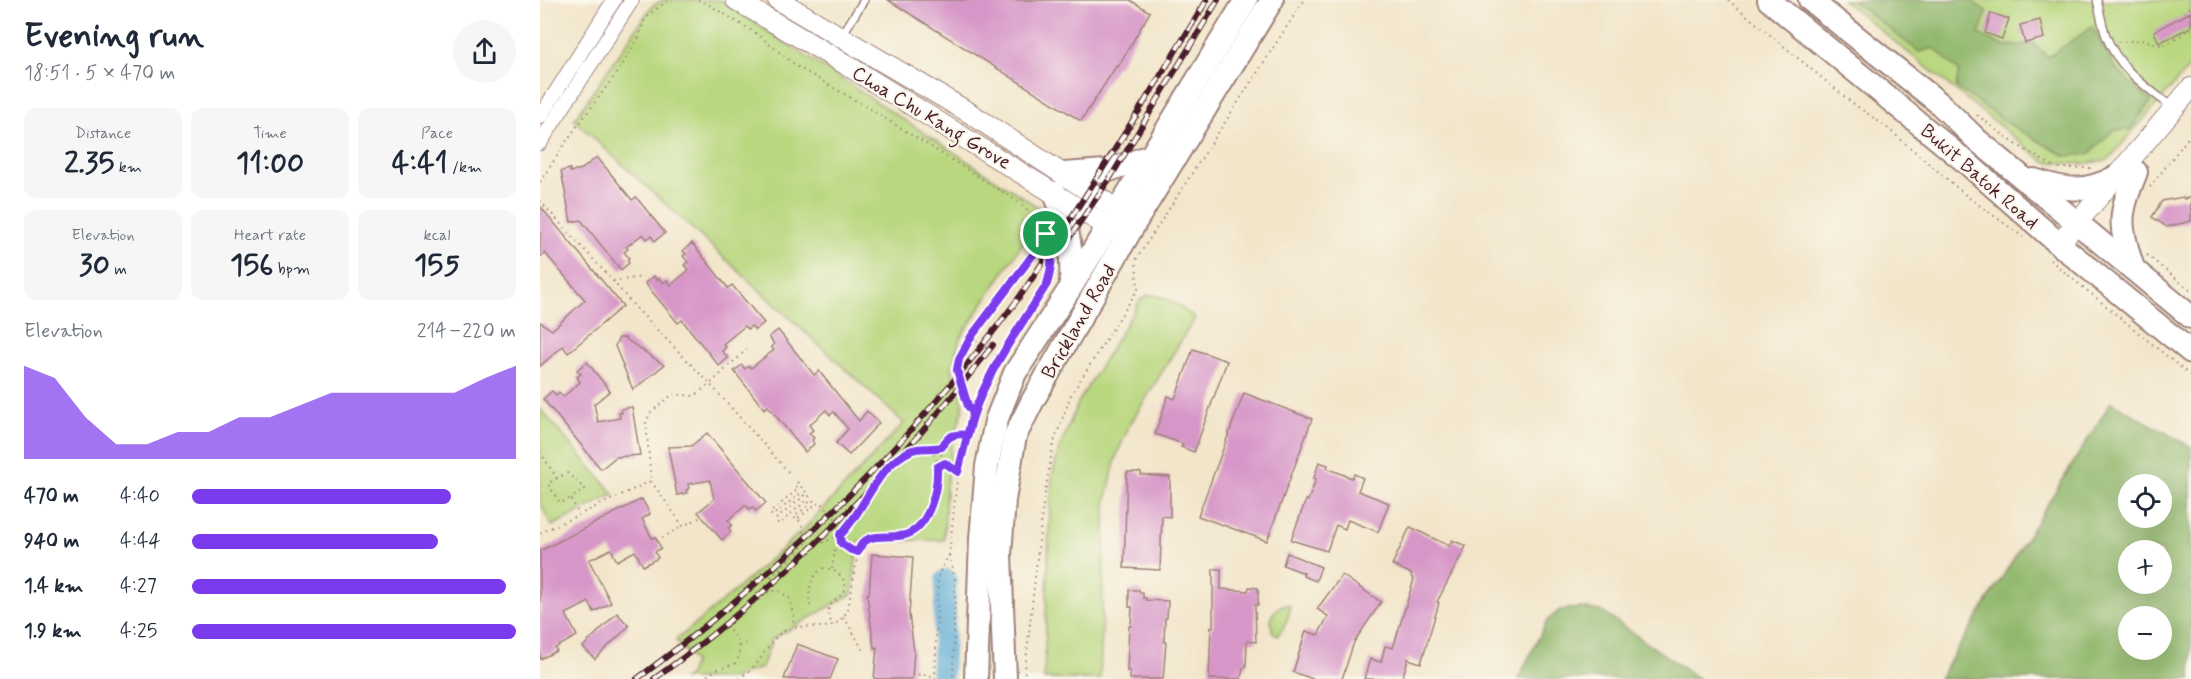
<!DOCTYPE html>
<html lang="en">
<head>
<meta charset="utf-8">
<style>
	:root { --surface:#fff; --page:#f6f6f7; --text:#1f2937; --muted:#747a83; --accent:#7c3aed }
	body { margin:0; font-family:Mynerve,sans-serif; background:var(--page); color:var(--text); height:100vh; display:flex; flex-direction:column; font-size:22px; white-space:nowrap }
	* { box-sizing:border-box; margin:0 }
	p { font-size:20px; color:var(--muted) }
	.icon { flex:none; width:33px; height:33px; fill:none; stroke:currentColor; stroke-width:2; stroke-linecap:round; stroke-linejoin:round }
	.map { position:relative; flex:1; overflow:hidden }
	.panel { display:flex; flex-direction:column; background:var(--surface); width:540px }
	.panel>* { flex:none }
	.tools { position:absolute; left:1578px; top:474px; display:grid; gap:12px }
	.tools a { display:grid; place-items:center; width:54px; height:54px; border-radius:50%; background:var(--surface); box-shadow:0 6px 24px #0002; font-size:30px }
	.pin { position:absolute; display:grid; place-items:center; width:51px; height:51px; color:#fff; margin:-26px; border:3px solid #fff; border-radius:50%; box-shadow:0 2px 6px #0007 }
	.round { display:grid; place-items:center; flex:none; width:63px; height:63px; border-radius:32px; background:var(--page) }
	.summary { display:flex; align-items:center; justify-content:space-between; height:102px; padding:0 24px }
	h1 { font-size:33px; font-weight:700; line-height:45px }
	.figures { display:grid; grid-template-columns:repeat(3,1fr); gap:9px; height:102px; padding:6px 24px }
	.figures div { display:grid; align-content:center; border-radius:12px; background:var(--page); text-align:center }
	.figures b { font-size:30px; font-weight:700 }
	.figures small { font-size:16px; font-weight:400 }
	.figures p { font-size:16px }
	.chart { height:168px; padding:12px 24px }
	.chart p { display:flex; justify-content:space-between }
	.chart svg { width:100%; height:108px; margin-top:6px; fill:var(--accent); opacity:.7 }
	ul { padding:0 24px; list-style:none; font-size:20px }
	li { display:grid; grid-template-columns:96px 72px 1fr; align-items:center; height:45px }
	li i { height:15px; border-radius:8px; background:var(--accent) }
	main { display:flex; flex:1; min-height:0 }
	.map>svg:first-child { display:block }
	.green { fill:#b8d77e; stroke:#817b54; stroke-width:1.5 }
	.forest { fill:#92b86d; stroke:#6e6c4c; stroke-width:1.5; fill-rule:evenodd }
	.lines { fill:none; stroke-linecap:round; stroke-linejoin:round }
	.river { stroke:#59a9d3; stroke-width:22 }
	.building { fill:#d796c8 }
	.lane-casing { stroke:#9e827a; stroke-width:10 }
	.street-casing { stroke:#9e827a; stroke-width:16 }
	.secondary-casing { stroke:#9e827a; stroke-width:22 }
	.primary-casing { stroke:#9e827a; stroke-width:26 }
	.path { stroke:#9e827a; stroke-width:2; stroke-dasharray:1.5 4.5; stroke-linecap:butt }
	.lane { stroke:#fff; stroke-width:7 }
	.street { stroke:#fff; stroke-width:14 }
	.secondary { stroke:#fff; stroke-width:20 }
	.primary { stroke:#fff; stroke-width:22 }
	.rail-casing { stroke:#4a1f2b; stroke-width:6 }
	.rail { stroke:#fbf7ec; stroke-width:4; stroke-dasharray:11; stroke-linecap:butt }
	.route-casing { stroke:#fff; stroke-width:12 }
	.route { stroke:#7c3aed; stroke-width:8 }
	.labels { text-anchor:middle; stroke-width:4.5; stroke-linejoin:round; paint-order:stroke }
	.street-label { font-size:20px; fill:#4a1f2b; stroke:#fbf7ec }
</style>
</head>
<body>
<main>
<section class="panel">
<div class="summary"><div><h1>Evening run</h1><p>18:51 · 5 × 470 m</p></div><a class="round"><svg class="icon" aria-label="share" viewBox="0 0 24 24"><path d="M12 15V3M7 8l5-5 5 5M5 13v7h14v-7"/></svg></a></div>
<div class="figures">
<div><p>Distance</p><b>2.35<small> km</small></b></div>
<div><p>Time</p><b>11:00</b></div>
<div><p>Pace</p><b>4:41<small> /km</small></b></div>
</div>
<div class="figures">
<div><p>Elevation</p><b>30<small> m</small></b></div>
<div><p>Heart rate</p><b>156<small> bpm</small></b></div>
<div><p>kcal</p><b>155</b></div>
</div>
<div class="chart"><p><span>Elevation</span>214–220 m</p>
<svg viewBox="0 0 160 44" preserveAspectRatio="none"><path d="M0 44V6L10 11L20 27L30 38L40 38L50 33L60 33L70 27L80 27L90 22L100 17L110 17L120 17L130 17L140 17L150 11L160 6V44z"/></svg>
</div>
<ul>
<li><b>470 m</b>4:40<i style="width:80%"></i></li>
<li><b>940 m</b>4:44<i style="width:76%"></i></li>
<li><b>1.4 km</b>4:27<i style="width:97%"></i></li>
<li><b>1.9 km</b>4:25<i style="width:100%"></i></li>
</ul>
</section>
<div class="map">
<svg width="1651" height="679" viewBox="0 0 1651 679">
	<rect width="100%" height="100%" fill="#fbf7ec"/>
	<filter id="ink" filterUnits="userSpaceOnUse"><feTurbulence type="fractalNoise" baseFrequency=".0167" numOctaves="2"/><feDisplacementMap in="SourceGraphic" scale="12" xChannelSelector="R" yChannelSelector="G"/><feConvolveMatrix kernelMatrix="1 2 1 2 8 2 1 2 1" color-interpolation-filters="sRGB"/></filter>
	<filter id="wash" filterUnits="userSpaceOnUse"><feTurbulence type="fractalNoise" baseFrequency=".008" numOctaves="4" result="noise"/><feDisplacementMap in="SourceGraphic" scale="24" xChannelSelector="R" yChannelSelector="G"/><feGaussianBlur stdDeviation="1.35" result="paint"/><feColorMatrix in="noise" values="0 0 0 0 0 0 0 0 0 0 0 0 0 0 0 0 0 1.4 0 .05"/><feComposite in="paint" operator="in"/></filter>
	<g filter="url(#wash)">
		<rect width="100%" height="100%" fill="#f2e5c9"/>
		<g class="green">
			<path d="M123,0H180L504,211L420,338L411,368L422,399L423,409L412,444L406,488L404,540L318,541L312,594L232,639L222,668L197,675L196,679H143L149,675L154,662L136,640L197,589L263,530L364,423L34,120L111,7Z"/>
			<path d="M1303,0H1651V65L1568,160L1543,164L1505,162Z"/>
			<path d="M608,295C628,295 640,307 655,318L589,426L576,457L566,501L560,679H504L510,507L512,477L519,449L539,401L601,299Z"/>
			<path d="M0,409L74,494L12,526L0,503Z"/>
			<path d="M743,605H750C749,617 746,627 737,636L732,631L731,617L737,608Z"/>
		</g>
		<g class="forest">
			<path d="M1312,0H1431L1447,12L1439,34L1463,46L1494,44L1508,57L1552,27L1576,69L1611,101L1590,130H1573L1549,154L1525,156L1472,126L1416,87L1419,71L1394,48L1379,52Z"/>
			<path d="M1571,402L1651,447V679H1399ZM1622,484V518H1588V484ZM1622,550V584H1588V550ZM1622,616V650H1588V616Z"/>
			<path d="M1041,608L1061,611L1159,679H978L1007,621L1020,610Z"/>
		</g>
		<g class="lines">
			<path class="river" d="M402,679L406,580"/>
		</g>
		<g id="blocks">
			<g class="building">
				<path d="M348,0H590L610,12L578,67L577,65L541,121Z"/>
				<path d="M1651,12V27L1619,43L1614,31Z"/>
				<path d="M1451,13L1469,19L1462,39L1445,33Z"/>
				<path d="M1500,20L1504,38L1485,43L1480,25Z"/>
				<path d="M57,157L92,200L96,197L125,233L115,241L111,236L107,239L103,234L86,247L88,249L84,252L89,258L87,260L89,263L81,270L41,220L31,222L21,171L30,169V172L42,169Z"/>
				<path d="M1643,197L1644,199L1651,197V221L1627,227L1612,217L1622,201Z"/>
				<path d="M0,206L83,306L28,353L23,346L0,366V322L12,330L45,300L5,253L0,257Z"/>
				<path d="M152,243L188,288L192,285L224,323L215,330L211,326L208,329L205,326L183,344L186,347L182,351L188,358L179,366L142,320L138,323L105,283L114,276L117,280L119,278L123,283L127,280L131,285L149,270L144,265L148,262L143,256L146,254L143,251Z"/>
				<path d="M238,330L274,375L279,371L319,421L327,411L339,423L309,455L296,443L308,429L294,412L290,415L286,410L269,425L273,430L269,433L274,438L272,440L274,444L265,452L228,406L224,409L194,371L202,365L205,369L209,366L211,368L234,350L231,347L234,344L229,337Z"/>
				<path d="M79,338H84L124,365L93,390L75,346Z"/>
				<path d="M653,349L687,361L654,452L641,447L643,444L615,434L628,396L635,399Z"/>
				<path d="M47,362L70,391L54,404L58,422L80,418L79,413H82L81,409L92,407L100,455L76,457L61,469L3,399L12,391L16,395L19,392L23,397L40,382L37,377L41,374L37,370Z"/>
				<path d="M704,393L772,419L727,541L658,516Z"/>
				<path d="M167,433L226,503L216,511L213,507L209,509L206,505L188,520L192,525L188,528L191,532L182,540L158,512L174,499L170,480L148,484L149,489L146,490L147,493L137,495L128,447L151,446Z"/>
				<path d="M779,462L788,465L787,468L812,478L814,474L823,478L818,491L849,503L838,532L808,520L805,529L796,525L787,551L751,540L766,500L768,501L776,479L774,478Z"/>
				<path d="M587,472H601V475L630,477V517L622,516L620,570L584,568Z"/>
				<path d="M102,499L110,514L102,519L112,538L115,537L121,548L115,552L118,558L103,566L95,551L77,561L71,549L49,560L71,603L54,612L49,602L26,614L37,636L15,648L17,651L0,659V551Z"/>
				<path d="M870,527L909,546L912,540L926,546L897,602L899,603L881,663L868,659L862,679H824L830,659L841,662L845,646L853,648L874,579L871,577L872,574L852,565Z"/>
				<path d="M747,553L781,567L776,581L763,576L764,573L743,565Z"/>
				<path d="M332,554L373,557L369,614L374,651L372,679H334L337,647L334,648L327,594H329Z"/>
				<path d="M673,569H681V589L708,591L709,587L718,588V605H715L716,642L707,641L706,668H703L701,679H669L671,627H673Z"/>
				<path d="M802,575L841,602L814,642L802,679H773L753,672L766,631L778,635L788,616L777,609Z"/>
				<path d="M589,590H599L600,593H603V598H606V600L628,601L627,618H625L624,642H626L623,679H590V671H587L589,626H591L592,607H589Z"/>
				<path d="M77,613L89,626L55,659L43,647Z"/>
				<path d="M257,644L298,659L290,679H244Z"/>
			</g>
		</g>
	</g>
	<g filter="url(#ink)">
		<use href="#blocks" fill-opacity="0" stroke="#9e827a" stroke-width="1.5"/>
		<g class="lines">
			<g class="lane-casing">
				<g id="lane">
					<path d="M1557,0C1560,12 1562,25 1566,36C1578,68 1606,87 1632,107"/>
					<path d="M302,35L324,0"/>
				</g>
			</g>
			<g class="street-casing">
				<g id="street">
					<path d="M0,117L74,0"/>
					<path d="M0,143L92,0"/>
				</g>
			</g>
			<g class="secondary-casing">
				<g id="secondary">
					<path d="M196,0L305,64L581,235"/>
					<path d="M238,0L428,112L590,218"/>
					<path d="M1519,244L1651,88"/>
				</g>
			</g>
			<g class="primary-casing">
				<g id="primary">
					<path d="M1229,0L1427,163L1519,244L1651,352"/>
					<path d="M1270,0L1399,103L1437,140L1651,317"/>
					<path d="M524,174L566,171L611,156"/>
					<path d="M1494,180C1527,191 1545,193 1576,177"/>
					<path d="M515,193C527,224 533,249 531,282"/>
					<path d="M1593,268C1578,223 1579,215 1596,172"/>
					<path d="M436,679L441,539L447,466L456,421L475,373L531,287L706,0"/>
					<path d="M465,679L460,555L464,500L475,436L493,400L596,221L732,0"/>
				</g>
			</g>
			<g class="path">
				<path d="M158,0L168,4L217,34L258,67L335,112L477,201C505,225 519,246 507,284L453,370L439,403L433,413"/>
				<path d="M1188,0L1311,102L1345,126L1428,197L1483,237"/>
				<path d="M1644,12L1651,7"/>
				<path d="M1578,42L1604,40L1623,46L1651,29"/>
				<path d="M1437,115L1474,143L1514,167"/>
				<path d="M579,149L670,0"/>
				<path d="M1519,168H1552"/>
				<path d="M0,182L30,136L79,70L99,37L104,21L111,13L129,0"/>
				<path d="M1610,187L1651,134"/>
				<path d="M0,201L73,281L93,305L170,384L251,475"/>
				<path d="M1607,255L1651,291"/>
				<path d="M1510,260L1651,376"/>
				<path d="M73,281L103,277"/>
				<path d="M431,337L461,358"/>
				<path d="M390,450L401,447"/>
				<path d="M0,452L17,478L27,473L45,489L31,498L39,515"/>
				<path d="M418,472C391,459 397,430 428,435"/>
				<path d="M17,478L8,484L20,503L31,498"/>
				<path d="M111,481L143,526L163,516"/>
				<path d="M257,482L276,504L282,503L299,523L301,543L311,550L318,552"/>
				<path d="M256,486L258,489L230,513L232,516L261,493L264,496L235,520L239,524L267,500L270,504L254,517L256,520L276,504"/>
				<path d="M0,533L111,481L106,422L111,412L133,394L154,396L170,384L207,349"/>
				<path d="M117,541L143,526"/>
				<path d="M409,555L415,579L413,679"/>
				<path d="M292,569L295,550L300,544"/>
				<path d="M235,582L231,577L266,543L262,525L258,519"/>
				<path d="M270,606C268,591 270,574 284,568C296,569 313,582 301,595C293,604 286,603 289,619L294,625"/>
				<path d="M304,617L323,650"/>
				<path d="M199,646L206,643"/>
				<path d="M372,674L394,676"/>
				<path d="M162,679L176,670L196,663C202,651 199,636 187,629V626L229,591H239L249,598L254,617L253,627"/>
				<path d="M199,679C205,674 212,669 217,663C226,652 234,633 249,629C272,621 294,638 308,609L318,552C328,519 378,559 393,500C396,486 403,462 391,451C386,446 380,448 374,450C353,457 337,479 326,498C320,508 315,520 306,529C293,541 284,540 271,548C256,558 239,576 229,591"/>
				<path d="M395,679L398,581L399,573L409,555L418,472L433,413L428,406L417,371L419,359L431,337L501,244L506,234"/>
				<path d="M484,679L503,504L513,445L531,395L598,289L596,260L764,0"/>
			</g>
			<use href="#lane" class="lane"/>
			<use href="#street" class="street"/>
			<use href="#secondary" class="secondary"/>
			<use href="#primary" class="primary"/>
			<g class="rail-casing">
				<g id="rail">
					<path d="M519,253L572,175L678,0"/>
					<path d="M97,679C239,574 370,444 475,303C493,279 509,252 525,227C574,153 620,76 667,0"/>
					<path d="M114,679C241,588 357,469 453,345"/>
				</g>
			</g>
			<use href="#rail" class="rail"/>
		</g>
	</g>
	<g class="lines" filter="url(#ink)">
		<g class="route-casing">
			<path id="route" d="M506,234C514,249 512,268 507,284C478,331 439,381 428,435C415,433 408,435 402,447C390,450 381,446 370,451C334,468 326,510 300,535L301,543L311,550L318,552C325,528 351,541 368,534C390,524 398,489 397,467L405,463L418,472L433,413L428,406L417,370L419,359L431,337L501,244L506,234"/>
		</g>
		<use href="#route" class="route"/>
	</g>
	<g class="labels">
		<g class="street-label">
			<text transform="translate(392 117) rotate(31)" y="7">Choa Chu Kang Grove</text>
			<text transform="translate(1440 176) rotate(41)" y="7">Bukit Batok Road</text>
			<text transform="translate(538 321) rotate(-60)" y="7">Brickland Road</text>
		</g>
	</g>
</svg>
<div class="tools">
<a><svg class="icon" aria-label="locate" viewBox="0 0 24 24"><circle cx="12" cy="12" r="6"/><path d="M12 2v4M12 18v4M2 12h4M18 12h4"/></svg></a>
<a>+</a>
<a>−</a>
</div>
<div class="pin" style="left:506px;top:234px;background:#1e9e55"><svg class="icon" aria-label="arrive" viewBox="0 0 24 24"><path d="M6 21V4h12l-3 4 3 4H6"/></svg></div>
</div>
</main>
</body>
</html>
